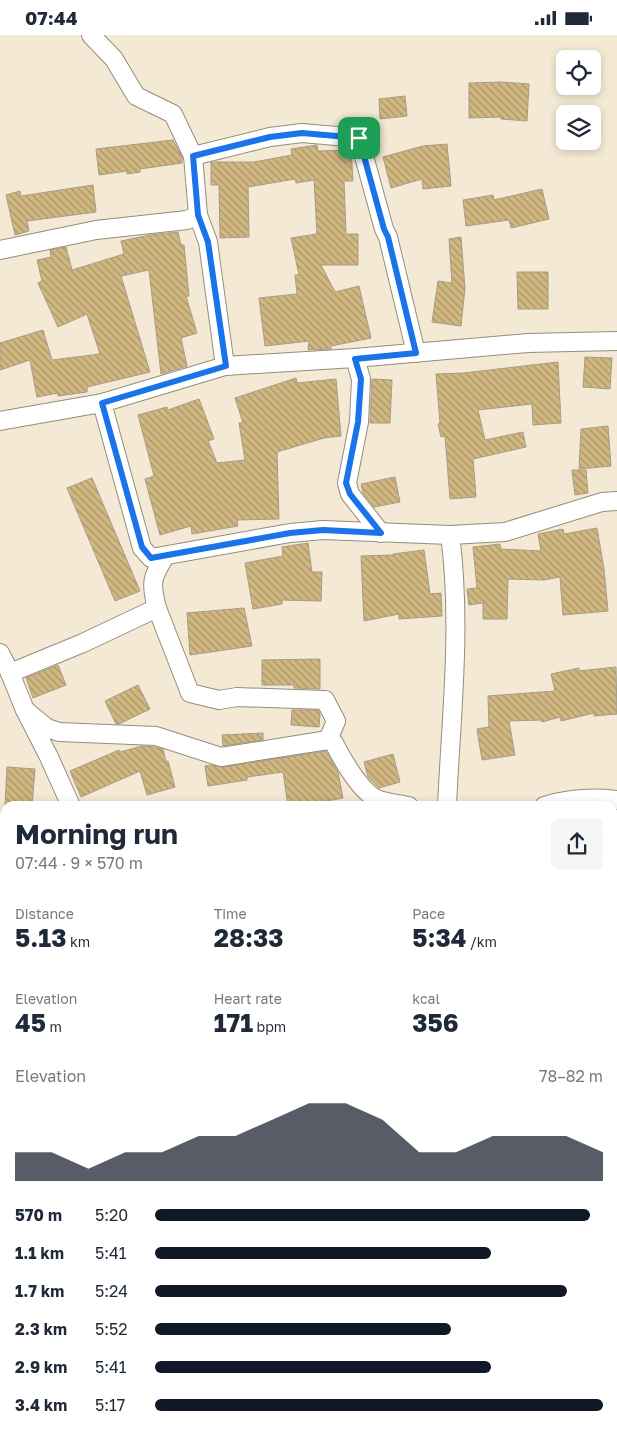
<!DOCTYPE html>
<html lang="en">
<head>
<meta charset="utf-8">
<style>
	:root { --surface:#fff; --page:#f6f6f7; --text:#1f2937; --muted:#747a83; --accent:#111827 }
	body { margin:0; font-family:"Golos Text",sans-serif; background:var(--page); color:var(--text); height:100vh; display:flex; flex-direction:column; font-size:19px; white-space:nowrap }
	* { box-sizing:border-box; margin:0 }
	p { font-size:16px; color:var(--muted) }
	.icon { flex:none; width:28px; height:28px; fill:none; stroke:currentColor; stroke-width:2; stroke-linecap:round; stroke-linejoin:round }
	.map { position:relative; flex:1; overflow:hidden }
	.sheet { position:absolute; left:0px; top:766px; width:618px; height:631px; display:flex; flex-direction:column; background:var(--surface); border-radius:15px 15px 0 0; box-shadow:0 2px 8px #0003 }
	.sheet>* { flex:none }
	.tools { position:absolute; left:556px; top:15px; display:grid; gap:10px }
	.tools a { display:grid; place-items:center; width:45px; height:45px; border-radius:8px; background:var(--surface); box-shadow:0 2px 8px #0003; font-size:25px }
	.pin { position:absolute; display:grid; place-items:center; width:42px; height:42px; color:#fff; margin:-21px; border-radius:10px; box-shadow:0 2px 8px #0006 }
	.round { display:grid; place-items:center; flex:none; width:52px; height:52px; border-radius:8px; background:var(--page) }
	.head { display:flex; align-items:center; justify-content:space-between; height:85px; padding:0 15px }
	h1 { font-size:28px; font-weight:700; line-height:38px }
	.figures { display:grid; grid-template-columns:repeat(3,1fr); gap:8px; height:85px; padding:5px 15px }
	.figures div { display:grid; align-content:center }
	.figures b { font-size:25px; font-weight:700 }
	.figures small { font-size:14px; font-weight:400 }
	.figures p { font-size:14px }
	.chart { height:140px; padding:10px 15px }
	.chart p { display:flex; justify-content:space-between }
	.chart svg { width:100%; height:90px; margin-top:5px; fill:var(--accent); opacity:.7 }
	ul { padding:0 15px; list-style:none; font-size:16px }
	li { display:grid; grid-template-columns:80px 60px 1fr; align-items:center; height:38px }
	li i { height:12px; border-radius:6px; background:var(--accent) }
	.status { display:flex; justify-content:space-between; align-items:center; height:35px; padding:0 25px; background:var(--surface); direction:ltr }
	.status svg { height:14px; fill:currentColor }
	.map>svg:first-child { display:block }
	.building { fill:url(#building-back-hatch); stroke:#a69d89 }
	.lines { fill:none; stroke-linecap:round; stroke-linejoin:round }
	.minor-casing { stroke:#968d7a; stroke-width:20 }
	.minor { stroke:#fff; stroke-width:18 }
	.route-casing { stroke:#fff; stroke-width:10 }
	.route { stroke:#1a73e8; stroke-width:6 }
</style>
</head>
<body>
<div class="status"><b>07:44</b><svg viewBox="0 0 49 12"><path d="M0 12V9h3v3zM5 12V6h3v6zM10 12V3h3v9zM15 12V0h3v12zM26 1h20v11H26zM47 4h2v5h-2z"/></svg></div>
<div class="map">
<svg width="617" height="1397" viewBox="0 0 617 1397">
	<defs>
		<pattern id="building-back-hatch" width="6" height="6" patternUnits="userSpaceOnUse" patternTransform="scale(1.25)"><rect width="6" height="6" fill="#d1b780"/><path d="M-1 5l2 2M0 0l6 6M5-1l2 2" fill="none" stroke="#aa9569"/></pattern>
	</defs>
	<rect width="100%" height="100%" fill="#f3e9d4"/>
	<g class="building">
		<path d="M501,47L529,49L527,86L501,84V82L469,83V48Z"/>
		<path d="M405,61L407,81L380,84L379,64Z"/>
		<path d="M173,105L182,122V128L140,134V137L127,139V136L99,140L96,114Z"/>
		<path d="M447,109L451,151L423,154L422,144L391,153L383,122L423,111Z"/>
		<path d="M317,110L318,116L351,115L353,146H344L346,199H358V230H321L335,257L359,251L371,303L331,311V314L308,315L309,306L265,311L259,263L297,259L295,240H299L291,203L317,199L314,145L296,148L295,144L248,152L249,202L220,203L219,150H211V127H254L292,120L291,114Z"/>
		<path d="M93,150L96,177L27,186L29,196L15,200L6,160L20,156L21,161Z"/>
		<path d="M542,154L549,184L511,193L509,185L466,191L463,165L493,160L494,165Z"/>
		<path d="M178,197L181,210H184L189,261H186L197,298L181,303L187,331L161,339L149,235L121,241L150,337L87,352V357L58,361V358L37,362L30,325L0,335V308L43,295L52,325L100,319L87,279L58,292L38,248L42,246L37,225L51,222L50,215L66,212L72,235L124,219L121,206L150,200Z"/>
		<path d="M461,202L465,253L461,291L432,287L438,246L452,248L449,204Z"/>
		<path d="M517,237H548V274H518Z"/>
		<path d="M585,322L612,323L610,354L583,352Z"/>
		<path d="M558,327L561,388L533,390L532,369L478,375L485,405L523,397L526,412L473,424L476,462L450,464L445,401L441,402L438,389L440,388L436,339L464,338Z"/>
		<path d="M296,343L297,348L336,344L341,401L324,403L277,417L279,484L237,485L238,491L192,499L191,491L160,500L145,444L154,441L138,380L167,372L168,375L199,364L214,404L208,406L217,428L245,425L239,388H243L235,363Z"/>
		<path d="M372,344L392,345L390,388H370Z"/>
		<path d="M608,391L611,431L579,434L581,394Z"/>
		<path d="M572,435H586L588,458L575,460Z"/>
		<path d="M395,442L400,467L374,472L363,458L361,449Z"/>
		<path d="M92,443L140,556L115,566L67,453Z"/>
		<path d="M597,493L604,534L608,576L563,580L560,542L544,545L508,544L507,584H483V568L469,570L467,554L477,553L473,512L500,509L501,514L541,516L538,499L563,494L564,499Z"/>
		<path d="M308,508L312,537H322L321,566L282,565V569L253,574L245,528L283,521L282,512Z"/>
		<path d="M424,515L430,559L441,558L442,581L399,584V579L364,586L361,521L393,520V519Z"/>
		<path d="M244,573L252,611L190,620L187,578Z"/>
		<path d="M320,624V654L294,653V650H262V625Z"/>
		<path d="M58,630L66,650L33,663L26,643Z"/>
		<path d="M616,632L617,679L594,681V678L561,686L560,682L542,687L541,685L509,686L515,720L482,725L477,694L489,692L488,661L555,656L551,639L579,633V636Z"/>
		<path d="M138,650L150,674L119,689H116L105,666Z"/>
		<path d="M292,675H318L320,679L319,692L291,690Z"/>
		<path d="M263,698V705L223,711L222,700Z"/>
		<path d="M142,711L154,712L163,714L166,727L168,726L175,752L147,760L140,736L81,762L70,736L119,715L120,717Z"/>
		<path d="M326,716L338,737L343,763L327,766L325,767L327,771H288L283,737L247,742V745L208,751L205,731L211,730L223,732Z"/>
		<path d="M393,719L400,747L379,753L368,742L364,727Z"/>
		<path d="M7,732L35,734L32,771L5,770Z"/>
	</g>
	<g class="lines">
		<g class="minor-casing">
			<g id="minor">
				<path d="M91,0L114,24L136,61L173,79L193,121"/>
				<path d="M0,215L96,195L187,185L198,180"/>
				<path d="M355,323L361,344L359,387L347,448L350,459L381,498"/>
				<path d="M225,331L208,207L198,180L193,121L270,102L302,98L359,103L384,194L388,202L416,318"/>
				<path d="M102,368L142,513L151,523L290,498L323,495L450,500L505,497L602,467L617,466"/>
				<path d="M0,386L102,368L225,331L355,323L528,308L617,306"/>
				<path d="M157,573C150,547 152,543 165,521"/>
				<path d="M0,618L10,638L25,675L49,722L71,771"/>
				<path d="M10,638L83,608L157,573L190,658L219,665L237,662L325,665L336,686L328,705"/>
				<path d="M25,675L47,693L59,697L156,701L221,722L328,705L334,708C342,724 361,758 379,765C388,768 400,769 409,771"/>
				<path d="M447,771C451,682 462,589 450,500"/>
				<path d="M544,771C567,764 593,762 617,765"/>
				<path d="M0,846L5,843"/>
			</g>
		</g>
		<use href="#minor" class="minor"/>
	</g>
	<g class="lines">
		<g class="route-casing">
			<path id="route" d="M302,98L359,103L384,194L388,202L416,318L355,324L361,344L358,387L346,448L350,459L381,498L323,495L290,498L151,523L142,512L102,368L226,331L208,207L198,180L193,121L270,102Z"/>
		</g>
		<use href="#route" class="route"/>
	</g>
</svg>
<div class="tools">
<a><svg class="icon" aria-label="locate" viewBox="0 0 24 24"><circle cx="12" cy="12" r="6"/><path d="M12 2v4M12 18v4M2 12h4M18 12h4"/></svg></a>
<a><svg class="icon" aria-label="layers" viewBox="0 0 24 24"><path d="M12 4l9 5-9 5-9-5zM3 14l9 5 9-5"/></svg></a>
</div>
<div class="pin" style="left:359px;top:103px;background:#1e9e55"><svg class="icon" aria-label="arrive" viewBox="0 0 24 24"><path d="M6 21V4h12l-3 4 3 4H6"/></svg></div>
<section class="sheet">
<div class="head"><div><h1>Morning run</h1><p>07:44 · 9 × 570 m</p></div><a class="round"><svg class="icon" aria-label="share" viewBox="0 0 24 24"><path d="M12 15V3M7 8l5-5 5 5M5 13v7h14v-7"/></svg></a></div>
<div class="figures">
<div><p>Distance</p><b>5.13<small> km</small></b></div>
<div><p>Time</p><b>28:33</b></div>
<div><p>Pace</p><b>5:34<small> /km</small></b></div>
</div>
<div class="figures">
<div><p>Elevation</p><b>45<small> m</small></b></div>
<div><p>Heart rate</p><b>171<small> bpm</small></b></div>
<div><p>kcal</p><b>356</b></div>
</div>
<div class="chart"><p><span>Elevation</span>78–82 m</p>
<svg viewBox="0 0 160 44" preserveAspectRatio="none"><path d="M0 44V30L10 30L20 38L30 30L40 30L50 22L60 22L70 14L80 6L90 6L100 14L110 30L120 30L130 22L140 22L150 22L160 30V44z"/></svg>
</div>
<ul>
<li><b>570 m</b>5:20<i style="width:97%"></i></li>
<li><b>1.1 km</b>5:41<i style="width:75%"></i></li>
<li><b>1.7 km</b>5:24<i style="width:92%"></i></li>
<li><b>2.3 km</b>5:52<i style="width:66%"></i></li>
<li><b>2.9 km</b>5:41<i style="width:75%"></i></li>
<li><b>3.4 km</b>5:17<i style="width:100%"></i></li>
</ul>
</section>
</div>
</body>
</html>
